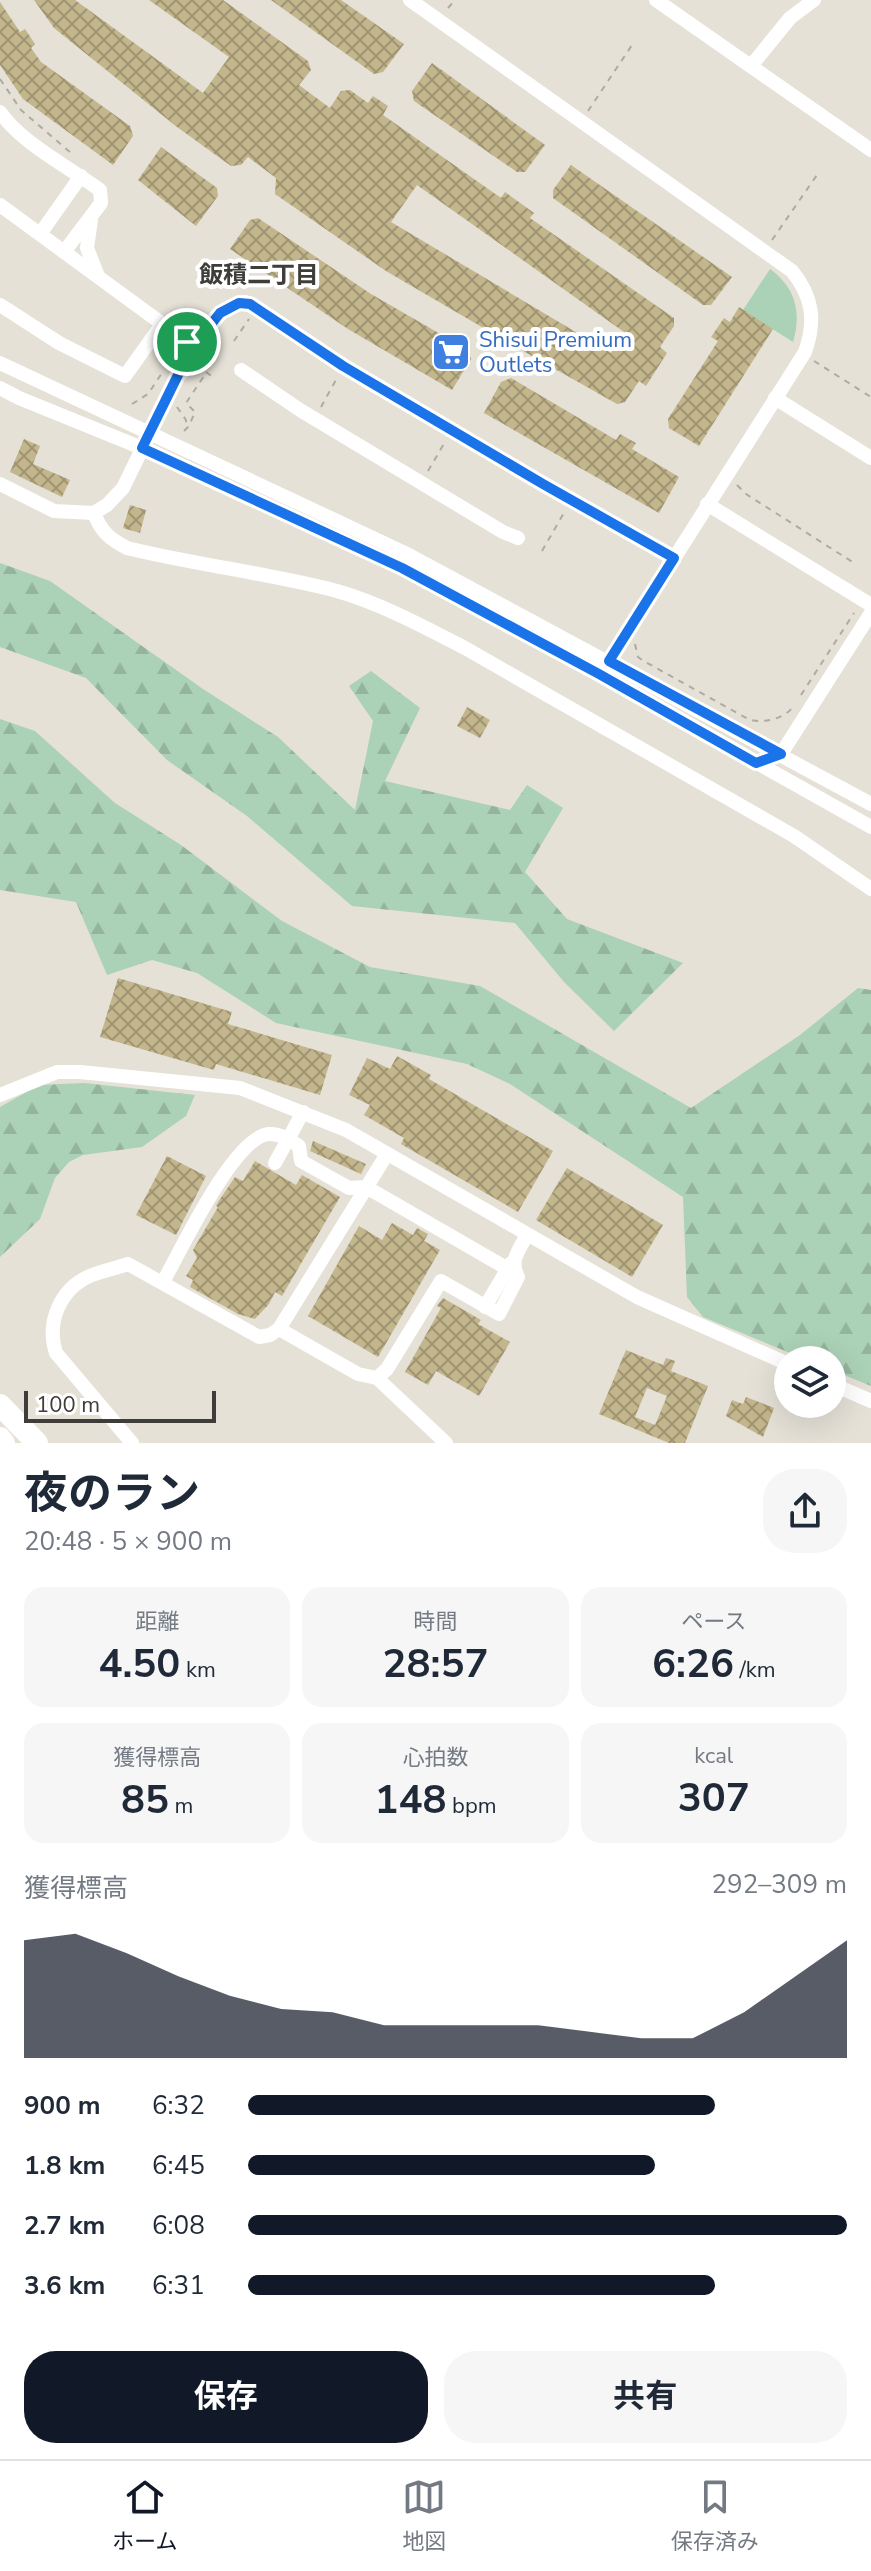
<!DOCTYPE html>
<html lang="ja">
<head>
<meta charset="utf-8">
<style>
	:root { --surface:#fff; --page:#f6f6f7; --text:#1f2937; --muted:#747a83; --line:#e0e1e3; --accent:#111827 }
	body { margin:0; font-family:"Nunito Sans","Noto Sans JP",sans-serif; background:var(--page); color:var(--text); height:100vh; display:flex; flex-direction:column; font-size:30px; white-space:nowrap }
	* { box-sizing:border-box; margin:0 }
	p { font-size:26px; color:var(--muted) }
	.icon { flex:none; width:44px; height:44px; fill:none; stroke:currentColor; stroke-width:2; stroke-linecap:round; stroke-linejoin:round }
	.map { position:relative; height:1443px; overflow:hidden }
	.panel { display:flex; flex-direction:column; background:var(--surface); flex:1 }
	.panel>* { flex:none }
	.controls { position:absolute; left:774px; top:1346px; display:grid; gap:16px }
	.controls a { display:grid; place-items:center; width:72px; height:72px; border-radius:50%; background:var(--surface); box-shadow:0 8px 32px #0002; font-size:40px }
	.scale { position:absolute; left:24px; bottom:20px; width:192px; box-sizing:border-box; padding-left:8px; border:4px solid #3e3d39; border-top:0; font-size:22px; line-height:28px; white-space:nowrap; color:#3e3d39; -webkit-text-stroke:6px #fff; paint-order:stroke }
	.pin { position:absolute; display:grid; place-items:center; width:68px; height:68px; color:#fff; margin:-34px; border:4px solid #fff; border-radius:50%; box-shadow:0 2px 8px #0007 }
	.round { display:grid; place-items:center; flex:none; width:84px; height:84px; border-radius:32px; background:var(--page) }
	.overview { display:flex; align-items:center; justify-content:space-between; height:136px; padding:0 24px }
	h1 { font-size:44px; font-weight:700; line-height:60px }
	.stats { display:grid; grid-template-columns:repeat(3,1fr); gap:12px; height:136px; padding:8px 24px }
	.stats div { display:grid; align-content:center; border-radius:20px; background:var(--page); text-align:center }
	.stats b { font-size:40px; font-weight:700 }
	.stats small { font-size:22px; font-weight:400 }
	.stats p { font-size:22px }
	.chart { height:224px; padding:16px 24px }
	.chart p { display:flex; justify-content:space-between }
	.chart svg { width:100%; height:144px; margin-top:8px; fill:var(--accent); opacity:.7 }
	.cta { display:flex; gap:16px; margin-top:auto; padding:16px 24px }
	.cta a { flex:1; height:92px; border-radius:32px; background:var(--accent); color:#fff; font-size:32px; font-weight:700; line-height:92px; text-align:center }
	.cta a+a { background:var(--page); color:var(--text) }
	ul { padding:0 24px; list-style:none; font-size:26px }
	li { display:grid; grid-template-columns:128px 96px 1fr; align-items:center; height:60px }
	li i { height:20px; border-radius:10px; background:var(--accent) }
	.tabs { display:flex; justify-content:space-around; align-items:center; height:112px; border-top:2px solid var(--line); background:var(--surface); font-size:22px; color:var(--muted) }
	.tabs a { display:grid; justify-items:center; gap:4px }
	.tabs .current { color:var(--accent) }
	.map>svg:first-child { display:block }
	.forest { fill:url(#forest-firs) }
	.park { fill:#abd1b6 }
	.building { fill:url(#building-cross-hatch); fill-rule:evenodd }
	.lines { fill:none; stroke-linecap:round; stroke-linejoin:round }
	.path { stroke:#aeaba3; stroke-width:2; stroke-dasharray:6 6; stroke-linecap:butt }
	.minor { stroke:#fff; stroke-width:14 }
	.highway { stroke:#fff; stroke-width:22 }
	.route-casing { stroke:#fff; stroke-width:16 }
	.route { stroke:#1a73e8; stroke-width:10 }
	.labels { text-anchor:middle; stroke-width:8; stroke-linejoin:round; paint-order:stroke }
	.shop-label { font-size:22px; fill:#366cbe; stroke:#fff; text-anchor:start }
	.neighbourhood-label { font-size:24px; font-weight:bold; fill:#3e3d39; stroke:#fff }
</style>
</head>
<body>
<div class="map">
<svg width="871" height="1443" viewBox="0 0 871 1443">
	<defs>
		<pattern id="forest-firs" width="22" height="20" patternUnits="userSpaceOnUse" patternTransform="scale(2)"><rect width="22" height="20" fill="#abd1b6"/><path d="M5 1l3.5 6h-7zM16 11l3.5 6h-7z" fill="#94b49d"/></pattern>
		<pattern id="building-cross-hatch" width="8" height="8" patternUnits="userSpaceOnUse" patternTransform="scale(2)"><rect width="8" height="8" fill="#c3b68c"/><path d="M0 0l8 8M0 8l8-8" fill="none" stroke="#a09573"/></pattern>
	</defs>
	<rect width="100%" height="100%" fill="#e5e1d7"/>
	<g class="forest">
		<path d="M0,563L50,581L203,689L278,737L355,810L373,721L349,686L371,671L420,708L385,781L510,810L527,785L563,808L525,872L567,919L683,963L614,1031L564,982L515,923L352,906L247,816L167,760L86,678L0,647Z"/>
		<path d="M0,719L35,731L115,803L181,845L282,921L370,967L480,986L691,1108L800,1035L858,988L871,990V1386L832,1370V1360H807L703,1317L687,1297L683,1197L510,1084L467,1064L276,1023L197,973L152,960L107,975L76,902L0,890Z"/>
		<path d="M84,1083L195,1095L186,1116L142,1147L83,1155L69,1162L55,1178L40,1219L0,1257V1107L39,1085Z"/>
	</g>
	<path class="park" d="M770,269C795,287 802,312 793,342L743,310Z"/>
	<g class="building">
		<path d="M34,0H75L203,93L229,57L149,0H223L308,61L311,70L299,85L330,108L341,91L350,90L368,103L373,96L388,106L383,115L501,198L505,192L534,213L530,218L674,318V326L660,347L667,353L646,386L639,381L625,402L617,404L509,343L505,350L488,340L492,333L386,271L275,194L276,178L248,157L241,165L231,166L177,127L54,28ZM417,185L624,332L611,353L391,222Z"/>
		<path d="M271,0H341L404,44L383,72L374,74Z"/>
		<path d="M0,2L20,32L25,29L35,44L31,48L41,62L130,126L133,136L113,165L23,99L0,65Z"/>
		<path d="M432,63L545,145L525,172H517L414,101L412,91Z"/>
		<path d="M161,147L217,188L218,196L196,226L138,180Z"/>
		<path d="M571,165L732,277L711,305H703L553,198V190Z"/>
		<path d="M258,218L371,294L468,350L471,359L452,390L348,329L230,249L250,220Z"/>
		<path d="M739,307L773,329L699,446L669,428L668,419L718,341L711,337L724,318L730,322Z"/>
		<path d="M511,378L616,440L620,434L636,443L632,449L679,477L659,513L484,413L501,382Z"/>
		<path d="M24,439L40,446L33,464L70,480L62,497L10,472Z"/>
		<path d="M130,505L146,510L140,533L123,528Z"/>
		<path d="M467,707L490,720L480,738L457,726Z"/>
		<path d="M118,978L232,1012L228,1024L332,1055L320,1095L216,1064L214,1070L100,1037Z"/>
		<path d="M397,1056L431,1075L429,1079L553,1151L518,1212L401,1144L404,1138L364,1115L370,1105L349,1095L367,1058L390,1069Z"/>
		<path d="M313,1141L366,1164L361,1174L310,1151Z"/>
		<path d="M167,1156L206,1176L176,1235L136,1215Z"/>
		<path d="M255,1161L296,1185L302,1175L340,1197L282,1296L275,1292L269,1304L255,1319L238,1314L190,1287L193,1280L186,1276L197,1258L193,1250L218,1207L216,1206L218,1202L235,1177L243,1181Z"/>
		<path d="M567,1168L663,1225L632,1277L536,1220Z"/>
		<path d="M392,1223L413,1235L417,1228L428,1234L424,1241L440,1250L378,1357L308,1316L359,1226L382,1240Z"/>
		<path d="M443,1298L481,1320L478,1324L510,1342L479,1396L436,1371L428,1385L405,1372L441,1308L437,1306Z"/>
		<path d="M626,1350L663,1365L666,1358L675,1361L671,1371L708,1386L685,1443H669L599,1414ZM647,1388L667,1396L655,1425L635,1417Z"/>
		<path d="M746,1397L774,1408L763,1437L726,1416L732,1400L743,1404Z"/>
	</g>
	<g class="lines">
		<g class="path">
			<path d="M448,8L455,0"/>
			<path d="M0,79L21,110L71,153"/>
			<path d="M588,111L634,42"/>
			<path d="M772,240L819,172"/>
			<path d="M234,341L249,319"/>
			<path d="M814,361L871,397"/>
			<path d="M206,372L210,375L213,371"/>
			<path d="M132,404L148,394L164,370"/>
			<path d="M177,407L186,420V426"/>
			<path d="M321,407L337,378"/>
			<path d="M184,431L189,426L195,412L186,403L206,373"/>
			<path d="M428,471L445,442"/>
			<path d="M737,485L746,494L854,563"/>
			<path d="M542,551L565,511"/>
			<path d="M635,644L638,657L642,660L748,719C762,724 784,719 793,707"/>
			<path d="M801,695L854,613"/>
		</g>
		<g class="minor">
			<path d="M410,0L792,271C813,297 816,321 805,352L609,661"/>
			<path d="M656,0L871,150"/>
			<path d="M751,66L790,18L814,0"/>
			<path d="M0,112C21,143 69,167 100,190L101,203L64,252"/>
			<path d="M0,205L187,342"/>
			<path d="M91,220L87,248L98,276"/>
			<path d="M40,234L81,176"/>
			<path d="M0,305L59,343L125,376L162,324"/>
			<path d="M0,363L405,553L871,804"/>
			<path d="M241,370L300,410L503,532L518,538"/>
			<path d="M179,375C191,364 210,360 207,341L201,337"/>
			<path d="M0,388L19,398L142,448L402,568L599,674L871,827"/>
			<path d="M775,398L871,458"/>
			<path d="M0,484L54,511L94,513L107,505L123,488L178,375L187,342L194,337H201C212,321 223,305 245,302L262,311L339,364L543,484L674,558"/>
			<path d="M707,504L871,605"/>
			<path d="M94,513C101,532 110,539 127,548C196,565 268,573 337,591C382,604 424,627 465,648L794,836L871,889"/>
			<path d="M775,757L781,754L871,613"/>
			<path d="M0,1095L57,1072H80L240,1088L346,1130L637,1297L788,1364"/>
			<path d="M275,1163L303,1112"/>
			<path d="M163,1282C180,1252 235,1134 270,1134C281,1134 290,1140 299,1146L301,1161L349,1188L366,1187L508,1269"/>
			<path d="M485,1307L511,1263"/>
			<path d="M279,1329L358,1374L377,1378L387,1369L441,1281L499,1314L518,1277C509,1261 519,1250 527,1235"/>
			<path d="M377,1378L446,1443"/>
			<path d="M832,1384L871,1401"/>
			<path d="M132,1443L56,1353C46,1322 60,1288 92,1275C103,1271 116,1268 128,1264L259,1337L270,1335L279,1329L387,1154"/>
		</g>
		<g class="highway">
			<path d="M0,1405L37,1443"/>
			<path d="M0,1438L4,1443"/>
		</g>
	</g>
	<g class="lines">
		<g class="route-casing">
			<path id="route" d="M239,303L250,304L343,366L543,484L674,558L609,661L781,754L756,763L599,674L402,568L142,448L178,375L187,342L194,337H201L220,313Z"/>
		</g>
		<use href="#route" class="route"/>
	</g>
	<defs>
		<g id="supermarket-square" transform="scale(2)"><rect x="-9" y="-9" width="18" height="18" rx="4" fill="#3f7fe0" stroke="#fff"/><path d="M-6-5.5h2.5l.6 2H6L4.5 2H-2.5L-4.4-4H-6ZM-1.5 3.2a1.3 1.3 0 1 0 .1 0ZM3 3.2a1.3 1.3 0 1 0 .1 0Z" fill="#fff"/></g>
	</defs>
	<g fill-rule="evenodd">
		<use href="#supermarket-square" x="451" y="352"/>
	</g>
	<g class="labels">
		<g class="shop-label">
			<text x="479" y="347">Shisui Premium<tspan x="479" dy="25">Outlets</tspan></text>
		</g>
		<g class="neighbourhood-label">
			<text x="259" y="283">飯積二丁目</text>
		</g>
	</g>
</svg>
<div class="controls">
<a><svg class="icon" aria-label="layers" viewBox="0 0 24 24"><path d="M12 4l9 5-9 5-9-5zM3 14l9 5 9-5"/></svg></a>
</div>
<div class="scale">100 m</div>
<div class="pin" style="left:187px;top:342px;background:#1e9e55"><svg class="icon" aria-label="arrive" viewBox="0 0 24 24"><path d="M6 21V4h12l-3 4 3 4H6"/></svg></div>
</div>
<section class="panel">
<div class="overview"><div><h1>夜のラン</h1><p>20:48 · 5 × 900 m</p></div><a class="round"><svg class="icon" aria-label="share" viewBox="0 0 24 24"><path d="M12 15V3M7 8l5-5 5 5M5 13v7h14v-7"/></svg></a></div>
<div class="stats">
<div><p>距離</p><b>4.50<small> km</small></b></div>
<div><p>時間</p><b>28:57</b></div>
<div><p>ペース</p><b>6:26<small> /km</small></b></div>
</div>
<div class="stats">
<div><p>獲得標高</p><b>85<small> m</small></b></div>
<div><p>心拍数</p><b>148<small> bpm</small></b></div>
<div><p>kcal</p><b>307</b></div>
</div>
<div class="chart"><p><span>獲得標高</span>292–309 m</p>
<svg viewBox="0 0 160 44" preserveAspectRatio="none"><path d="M0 44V8L10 6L20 12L30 19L40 25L50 29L60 30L70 34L80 34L90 34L100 34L110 36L120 38L130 38L140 30L150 19L160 8V44z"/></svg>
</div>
<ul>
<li><b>900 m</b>6:32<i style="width:78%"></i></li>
<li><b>1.8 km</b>6:45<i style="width:68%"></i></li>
<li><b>2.7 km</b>6:08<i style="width:100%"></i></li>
<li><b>3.6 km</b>6:31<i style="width:78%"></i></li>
</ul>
<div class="cta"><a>保存</a><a>共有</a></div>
</section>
<nav class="tabs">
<a class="current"><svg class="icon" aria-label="home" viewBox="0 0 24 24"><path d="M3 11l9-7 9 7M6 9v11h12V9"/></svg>ホーム</a>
<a><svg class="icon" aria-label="map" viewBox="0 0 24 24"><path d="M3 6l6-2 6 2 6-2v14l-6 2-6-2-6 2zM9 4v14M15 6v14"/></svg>地図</a>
<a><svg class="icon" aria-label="saved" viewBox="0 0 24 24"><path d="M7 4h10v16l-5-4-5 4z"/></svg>保存済み</a>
</nav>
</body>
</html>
